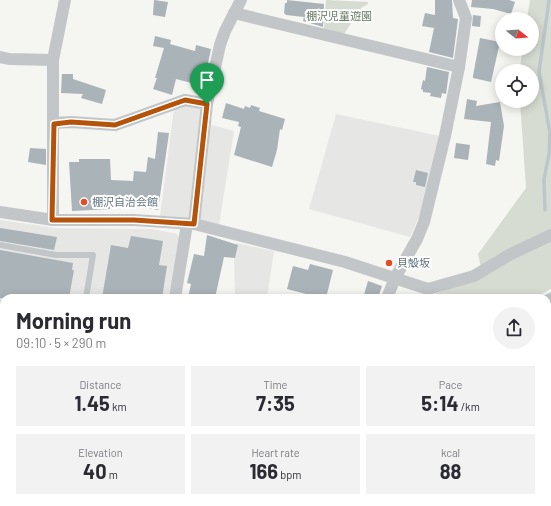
<!DOCTYPE html>
<html lang="en">
<head>
<meta charset="utf-8">
<style>
	:root { --surface:#fff; --page:#f2f2f3; --text:#2b2b33; --muted:#7c7c81 }
	body { margin:0; font-family:Barlow,"Noto Sans JP",sans-serif; background:var(--page); color:var(--text); height:100vh; display:flex; flex-direction:column; font-size:15px; white-space:nowrap }
	* { box-sizing:border-box; margin:0 }
	p { font-size:13px; color:var(--muted) }
	.icon { flex:none; width:22px; height:22px; fill:none; stroke:currentColor; stroke-width:2; stroke-linecap:round; stroke-linejoin:round }
	.map { position:relative; flex:1; overflow:hidden }
	.side { position:absolute; left:0px; top:294px; width:551px; height:212px; display:flex; flex-direction:column; background:var(--surface); border-radius:12px 12px 0 0; box-shadow:0 2px 10px #0003 }
	.side>* { flex:none }
	.needle { width:26px; rotate:107deg }
	.controls { position:absolute; left:495px; top:12px; display:grid; gap:8px }
	.controls a { display:grid; place-items:center; width:44px; height:44px; border-radius:50%; background:var(--surface); box-shadow:0 2px 10px #0003; font-size:20px }
	.pin { position:absolute; display:grid; place-items:center; width:34px; height:34px; color:#fff; margin:-41px -17px; border-radius:50% 50% 50% 0; rotate:-45deg; box-shadow:0 0 4px #0007 }
	.pin .icon { rotate:45deg }
	.round { display:grid; place-items:center; flex:none; width:42px; height:42px; border-radius:21px; background:var(--page) }
	.summary { display:flex; align-items:center; justify-content:space-between; height:68px; padding:0 16px }
	h1 { font-size:22px; font-weight:700; line-height:30px }
	.figures { display:grid; grid-template-columns:repeat(3,1fr); gap:6px; height:68px; padding:4px 16px }
	.figures div { display:grid; align-content:center; border-radius:0px; background:var(--page); text-align:center }
	.figures b { font-size:20px; font-weight:700 }
	.figures small { font-size:11px; font-weight:400 }
	.figures p { font-size:11px }
	.map>svg:first-child { display:block }
	.built { fill:#e6e6e5 }
	.green { fill:#d6dcd2 }
	.lines { fill:none; stroke-linecap:round; stroke-linejoin:round }
	.stream { stroke:#bbc7cc; stroke-width:3.5 }
	.building { fill:#aab3b8 }
	.lane { stroke:#c2c6c9; stroke-width:6 }
	.street { stroke:#c2c6c9; stroke-width:12 }
	.secondary { stroke:#d4d8dc; stroke-width:16 }
	.route-casing { stroke:#fff; stroke-width:8 }
	.route { stroke:#b45309; stroke-width:5 }
	.poi-dot { fill:#e54c21; stroke:#fff; stroke-width:1.5 }
	.labels { text-anchor:middle; stroke-width:4; stroke-linejoin:round; paint-order:stroke }
	.park-label { font-size:11px; fill:#677a62; stroke:#fff }
	.poi-label { font-size:11px; fill:#637583; stroke:#fff; text-anchor:start }
</style>
</head>
<body>
<div class="map">
<svg width="551" height="506" viewBox="0 0 551 506">
	<rect width="100%" height="100%" fill="#f5f5f1"/>
	<g class="built">
		<path d="M186,105L201,107L190,218L160,216L174,109Z"/>
		<path d="M336,114L440,136L420,214L410,237L309,209Z"/>
		<path d="M208,124L234,131L219,225L202,221L198,215Z"/>
		<path d="M0,220L56,228L152,229L177,234L180,239L172,298H4V502H247L246,506H0Z"/>
		<path d="M236,243L274,251L267,298H235L234,252Z"/>
	</g>
	<g class="green">
		<path d="M326,0L368,2V4L361,8L344,34L324,29Z"/>
		<path d="M530,0H551V289L535,298H405L407,294L426,297L483,277L478,254L526,188L520,101H532V71H519L523,49H532V19H527Z"/>
		<path d="M260,502H325L323,506H258Z"/>
	</g>
	<g class="lines">
		<g class="stream">
			<path d="M545,210L544,179L549,154L550,133L539,72L549,0"/>
			<path d="M543,298L551,294"/>
			<path d="M328,506L329,502"/>
		</g>
	</g>
	<g class="building">
		<path d="M154,0L168,2L165,17L153,15Z"/>
		<path d="M287,0L324,4L323,27L303,21L304,17L286,15L284,13L285,3H287Z"/>
		<path d="M435,0H452L453,18L458,19L453,58L429,52L434,28L422,26L425,13L435,15Z"/>
		<path d="M472,0H509L515,2L511,14L493,9L471,7Z"/>
		<path d="M473,15L481,16L480,27L472,26Z"/>
		<path d="M155,36L171,40L170,44L195,51L196,45L211,49L203,86L176,79L172,95L153,89L157,78H155L164,48L153,46Z"/>
		<path d="M480,38L500,42L491,82L473,78V76Z"/>
		<path d="M427,67L449,72L446,94L442,93L441,98L430,96L431,93L423,92V90L421,89L423,80L425,81Z"/>
		<path d="M62,74H73V79L106,90L102,104L81,98L83,94L61,93Z"/>
		<path d="M467,99L477,101L476,106L500,102L504,126L499,161L496,160L495,166L486,164L491,122L464,119Z"/>
		<path d="M226,103L244,109L245,106L250,108L251,105L260,108L259,111L285,119L282,130L280,129L277,150L272,167L234,155L241,127L238,126L239,122L222,118Z"/>
		<path d="M158,132L169,133L158,210L140,206L142,199L111,197L110,209L72,211L69,162H79V159H110L111,180L133,181L134,171L146,172L148,157L155,159Z"/>
		<path d="M456,143L470,145L468,160L454,158Z"/>
		<path d="M30,148L46,149V165L28,162Z"/>
		<path d="M416,170L428,173L425,187L416,185V182H413Z"/>
		<path d="M0,228L57,237L54,250L0,241Z"/>
		<path d="M207,235L238,245L235,258L224,257L215,298H188L191,284L187,283L194,254L204,256Z"/>
		<path d="M131,236L163,241L159,265L167,266L162,298H102L111,245L128,248Z"/>
		<path d="M0,250L73,263L72,270H74L69,298H0Z"/>
		<path d="M310,264L333,270L326,298H309L310,295L287,289L293,266L308,270Z"/>
		<path d="M368,281L382,286L378,298H363Z"/>
	</g>
	<g class="lines">
		<g class="lane">
			<path d="M0,245L56,255H93L86,298"/>
			<path d="M0,460L4,461"/>
		</g>
		<g class="street">
			<path d="M234,13L459,67"/>
			<path d="M0,57L9,59L53,60"/>
			<path d="M54,123L71,122L115,125L185,100L207,104"/>
			<path d="M0,212L53,220H134L194,224L345,262L428,289L474,276L511,254L551,235"/>
			<path d="M53,220V60L65,0"/>
			<path d="M194,224L207,104L220,45L225,31L241,0"/>
			<path d="M175,298L187,224"/>
			<path d="M387,298L395,278L417,239L424,222L445,136L459,67L466,18L459,0"/>
			<path d="M547,304L551,301"/>
			<path d="M397,502L399,506"/>
			<path d="M249,506L250,502"/>
		</g>
		<g class="secondary">
			<path d="M547,461L551,460"/>
			<path d="M445,506L454,502"/>
		</g>
	</g>
	<g class="lines">
		<g class="route-casing">
			<path id="route" d="M185,100L207,104L194,224L134,220H52L54,124L71,122L115,125Z"/>
		</g>
		<use href="#route" class="route"/>
	</g>
	<g class="poi-dot">
		<circle cx="84" cy="202" r="4"/>
		<circle cx="389" cy="263" r="4"/>
	</g>
	<g class="labels">
		<g class="park-label">
			<text x="339" y="20">棚沢児童遊園</text>
		</g>
		<g class="poi-label">
			<text x="92" y="206">棚沢自治会館</text>
			<text x="397" y="267">貝殻坂</text>
		</g>
	</g>
</svg>
<div class="controls">
<a><svg class="needle" viewBox="-14 -14 28 28"><path d="M0-13l5 13h-10z" fill="#e53935"/><path d="M0 13l5-13h-10z" fill="#7c7c81"/></svg></a>
<a><svg class="icon" aria-label="locate" viewBox="0 0 24 24"><circle cx="12" cy="12" r="6"/><path d="M12 2v4M12 18v4M2 12h4M18 12h4"/></svg></a>
</div>
<div class="pin" style="left:207px;top:104px;background:#1e9e55"><svg class="icon" aria-label="arrive" viewBox="0 0 24 24"><path d="M6 21V4h12l-3 4 3 4H6"/></svg></div>
<section class="side">
<div class="summary"><div><h1>Morning run</h1><p>09:10 · 5 × 290 m</p></div><a class="round"><svg class="icon" aria-label="share" viewBox="0 0 24 24"><path d="M12 15V3M7 8l5-5 5 5M5 13v7h14v-7"/></svg></a></div>
<div class="figures">
<div><p>Distance</p><b>1.45<small> km</small></b></div>
<div><p>Time</p><b>7:35</b></div>
<div><p>Pace</p><b>5:14<small> /km</small></b></div>
</div>
<div class="figures">
<div><p>Elevation</p><b>40<small> m</small></b></div>
<div><p>Heart rate</p><b>166<small> bpm</small></b></div>
<div><p>kcal</p><b>88</b></div>
</div>
</section>
</div>
</body>
</html>
